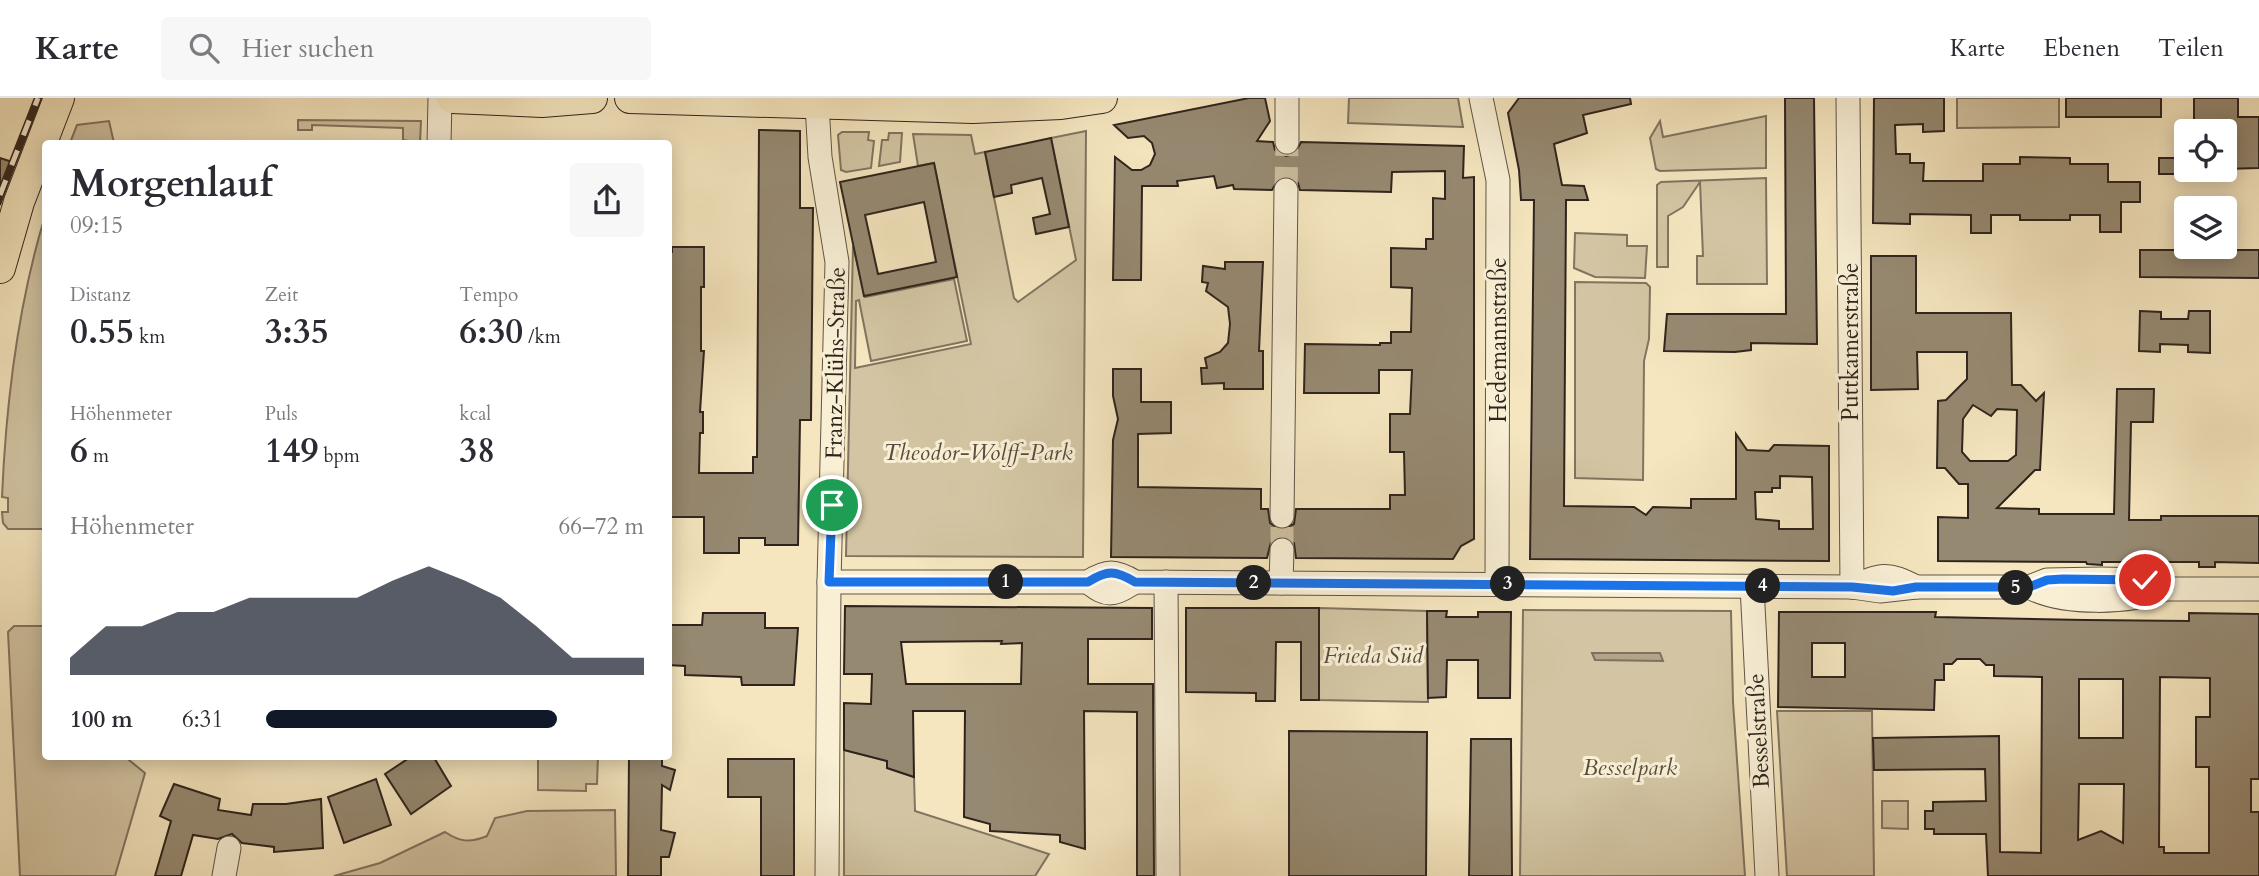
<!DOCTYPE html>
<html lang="de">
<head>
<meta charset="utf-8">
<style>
	:root { --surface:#fff; --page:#f7f7f7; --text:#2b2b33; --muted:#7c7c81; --line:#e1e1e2; --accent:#111827 }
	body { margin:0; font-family:Cardo,serif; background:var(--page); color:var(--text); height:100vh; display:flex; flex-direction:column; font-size:26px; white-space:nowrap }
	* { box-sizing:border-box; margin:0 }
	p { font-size:23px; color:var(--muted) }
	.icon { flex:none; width:38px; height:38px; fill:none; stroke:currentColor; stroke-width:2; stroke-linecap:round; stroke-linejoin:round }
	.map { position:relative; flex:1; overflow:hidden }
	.details { position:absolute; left:42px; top:42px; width:630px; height:620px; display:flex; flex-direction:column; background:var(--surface); border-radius:7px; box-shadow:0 4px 18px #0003 }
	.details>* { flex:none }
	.controls { position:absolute; left:2174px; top:21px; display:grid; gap:14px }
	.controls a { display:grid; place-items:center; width:63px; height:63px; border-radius:7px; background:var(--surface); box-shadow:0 4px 18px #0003; font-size:35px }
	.pin { position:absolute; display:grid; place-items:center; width:60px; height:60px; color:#fff; margin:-30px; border:4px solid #fff; border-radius:50%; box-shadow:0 2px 7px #0007 }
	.km { position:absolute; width:35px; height:35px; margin:-18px; border-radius:50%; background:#222; color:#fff; font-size:19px; line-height:35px; text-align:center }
	.round { display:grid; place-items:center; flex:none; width:74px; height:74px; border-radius:7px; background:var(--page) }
	.head { display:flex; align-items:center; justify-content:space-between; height:119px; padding:0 28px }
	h1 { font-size:38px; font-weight:800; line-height:52px }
	.figures { display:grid; grid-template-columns:repeat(3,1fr); gap:10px; height:119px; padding:7px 28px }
	.figures div { display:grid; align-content:center }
	.figures b { font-size:35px; font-weight:800 }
	.figures small { font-size:19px; font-weight:400 }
	.figures p { font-size:19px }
	.chart { height:196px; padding:14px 28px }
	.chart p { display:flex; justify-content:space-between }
	.chart svg { width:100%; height:126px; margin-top:7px; fill:var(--accent); opacity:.7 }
	ul { padding:0 28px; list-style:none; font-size:23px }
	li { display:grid; grid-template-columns:112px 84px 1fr; align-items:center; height:52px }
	li i { height:18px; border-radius:9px; background:var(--accent) }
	header { display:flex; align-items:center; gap:42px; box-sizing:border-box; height:98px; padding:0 35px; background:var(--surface); border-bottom:2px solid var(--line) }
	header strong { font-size:33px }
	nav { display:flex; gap:38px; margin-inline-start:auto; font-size:24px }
	.search { width:490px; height:63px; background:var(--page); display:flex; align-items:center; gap:18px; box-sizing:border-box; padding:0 24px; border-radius:7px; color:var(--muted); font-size:26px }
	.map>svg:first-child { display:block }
	.green { fill:#d3c5a3; stroke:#817460; stroke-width:2 }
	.water { fill:#b2a488; stroke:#7e715d; stroke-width:2 }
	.pier { fill:#f5e6bf }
	.building { fill:#968971; stroke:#2f241d; stroke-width:2; fill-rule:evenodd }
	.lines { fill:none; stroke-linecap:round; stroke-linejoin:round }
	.minor-tunnel { stroke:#cdbf9f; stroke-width:23; stroke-dasharray:23 11; stroke-linecap:butt }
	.minor-casing { stroke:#605446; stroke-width:25 }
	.major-casing { stroke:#2f241d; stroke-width:32 }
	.minor { stroke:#f8efd5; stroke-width:23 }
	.major { stroke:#f5e6bf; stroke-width:30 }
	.rail-casing { stroke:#2f241d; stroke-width:8 }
	.rail { stroke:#f8efd5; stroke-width:5; stroke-dasharray:16; stroke-linecap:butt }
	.route-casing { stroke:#fff; stroke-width:14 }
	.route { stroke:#1a73e8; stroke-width:9 }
	.labels { text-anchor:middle; stroke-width:6; stroke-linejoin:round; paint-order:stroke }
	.street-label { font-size:23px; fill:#2f241d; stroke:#f8efd5 }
	.park-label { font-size:23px; font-style:italic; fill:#584c3e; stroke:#f8efd5 }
</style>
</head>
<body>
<header>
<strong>Karte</strong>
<div class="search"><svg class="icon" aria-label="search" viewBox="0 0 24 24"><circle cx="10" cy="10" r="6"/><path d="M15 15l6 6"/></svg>Hier suchen</div>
<nav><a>Karte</a><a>Ebenen</a><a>Teilen</a></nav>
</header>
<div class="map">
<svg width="2259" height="778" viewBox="0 0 2259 778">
	<rect width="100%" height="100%" fill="#f5e6bf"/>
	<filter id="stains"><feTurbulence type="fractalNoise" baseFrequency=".00286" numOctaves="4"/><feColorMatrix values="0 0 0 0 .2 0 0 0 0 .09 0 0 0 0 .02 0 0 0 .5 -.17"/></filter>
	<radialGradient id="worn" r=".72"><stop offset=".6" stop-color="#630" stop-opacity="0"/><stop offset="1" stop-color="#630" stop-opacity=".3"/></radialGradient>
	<g class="green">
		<path d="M1349,0H1458L1463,29L1348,25Z"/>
		<path d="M1957,0H2059V29L1957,30Z"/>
		<path d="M1766,18V70L1660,73L1656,71L1650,40L1660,23L1663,39Z"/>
		<path d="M298,22L421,23L420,45L403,42V30L312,27V32H298Z"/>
		<path d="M109,23L114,45H70L77,27Z"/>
		<path d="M1086,33L1083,459L846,458L853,148L865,199L954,181L967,243L871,263L859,202L856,203L855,270L971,246L934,65L918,68L913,36L971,37L975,56L985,54L1014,200L1018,204L1076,162L1051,40Z"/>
		<path d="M842,34H869L868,42L874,43L871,70L846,74L841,72L838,37Z"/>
		<path d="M889,35H902L900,64L879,68L882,42H888Z"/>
		<path d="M1766,80L1767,186H1697V158H1703L1700,84L1683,109L1668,118V169H1657V87L1661,84Z"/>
		<path d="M45,118V431H8L3,425L2,414H8V400L2,399C6,304 17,210 45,118Z"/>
		<path d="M1575,135L1627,137V148H1647L1645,180L1595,179L1574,170Z"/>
		<path d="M1575,184L1646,185L1650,189L1649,241L1644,263L1643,382L1575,380Z"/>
		<path d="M1319,510L1427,513L1428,604L1319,602Z"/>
		<path d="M1523,512L1731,513L1733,604L1745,778H1520Z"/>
		<path d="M14,528H45L46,658H124L145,675L115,778H20L8,534Z"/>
		<path d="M1777,613H1872L1874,778H1787Z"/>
		<path d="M844,652L887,663V670L914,679L915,713L1049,756L1035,778H844Z"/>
		<path d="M538,658H598L597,686H586V693L538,692Z"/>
		<path d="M1882,703H1908V731L1882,730Z"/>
		<path d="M615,712L616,778H334L380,765L445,734C460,744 470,745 487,738L495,720L527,713Z"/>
	</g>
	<path class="water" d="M1592,555H1660L1663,563L1595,562Z"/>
	<path class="pier" d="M0,0H22L11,28H0Z"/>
	<g class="building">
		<path d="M1249,0H1265L1270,23L1257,43L1273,44L1275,52L1286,58L1295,56L1301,44L1464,48L1463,80L1474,79V441L1461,448L1453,461L1296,460L1294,445L1282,438L1271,444L1267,460L1111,459L1113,342L1118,321L1113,298V271H1141V304H1171V335L1138,336V389L1261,391V411H1268L1270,425L1281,432L1294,426L1296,411H1390V397H1405L1404,354H1390V316H1410L1412,272H1379V295H1304L1305,246L1380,247V245H1391V234H1411L1412,190L1391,189V150L1426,151V141H1433V100L1445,101V73L1392,74L1391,94L1300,92L1298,85L1287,78L1279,80L1272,92L1234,91L1233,87L1217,90L1214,78L1177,83L1178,88H1142L1141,182H1113L1115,59L1132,72H1141L1150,67L1155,56L1152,45L1144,38L1128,40L1114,27Z"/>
		<path d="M1519,0H1630L1631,6L1583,17L1587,35L1554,46L1562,87L1584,88L1588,102H1566L1564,408L1634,409L1646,417L1653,409L1691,410V401H1736V336L1747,352L1769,353L1774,347L1829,348V463L1530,461L1534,102H1521L1519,72L1508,15ZM1780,378L1812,379L1813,431H1779V423L1756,421L1755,394H1772V390H1780Z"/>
		<path d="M1785,0H1814L1817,246L1751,245V252L1735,254L1664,253L1667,216H1786Z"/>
		<path d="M1874,0H1944V33L1923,34V26L1895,27L1896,56H1910V65H1924L1923,83H1983V66H2020V59L2070,60V66H2108V84H2140V104H2121V134H2100V117H2070V122H2020V117H1991V135H1971V117L1910,116V126L1873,125Z"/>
		<rect x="2066" y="0" width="95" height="19"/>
		<path d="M2194,0H2238V19H2259V70L2224,71V33H2194Z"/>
		<path d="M759,32L800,33V110H813L811,322H800L798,447H765V440H739V455H704V419H668V154H672V149H704V189H701V253H704L700,314H703V335H700L699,375H753V359H757Z"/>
		<path d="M1051,40L1069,129L1036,136L1033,120L1050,116L1042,80L1011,87L1012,95L994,99L985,54Z"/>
		<path d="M0,60L15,65L0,107Z"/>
		<rect x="2159" y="60" width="23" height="16"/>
		<path d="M934,65L957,179L864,198L840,84ZM924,104L936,164L878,176L865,117Z"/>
		<path d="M2140,152H2259V180L2140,179Z"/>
		<path d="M1871,158H1916V215H2011L2012,287H2021L2036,303L2044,295L2040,372H2035L1997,410L2039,411V416H2114L2117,291H2154L2153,324H2131L2129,422H2161V418H2259V465L2215,464V469H2199V464H2102V467L2087,466L2086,464L1938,463V419L1968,420V386H1959L1945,370H1937L1938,303L1946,302L1967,281V254H1917L1918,291L1871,292ZM1973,307L1991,318L1997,311L2017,312L2016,357L2008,363H1970L1962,354L1963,321Z"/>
		<path d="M1225,164H1263L1259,253H1263V291H1224V285L1202,286L1201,270H1207L1205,260L1220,254L1228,245L1230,226L1228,209L1206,193L1208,185L1202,184L1203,168L1225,171Z"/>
		<path d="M2140,213L2161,214V221H2188L2189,213H2210V255L2188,254V247L2160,246V254L2139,253Z"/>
		<path d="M845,508L1152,510V541H1088V586H1153L1154,778H1137V614L1084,613L1085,751L1060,744V737L990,733V726L964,719L965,613H913L914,679L887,670V663L844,652V605L871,606L872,576H844ZM1002,543L1001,546L1022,545L1021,586H906L901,544Z"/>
		<path d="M1186,510H1319V602H1301V544H1276L1275,603H1256V595L1186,594Z"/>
		<path d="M1427,513H1447L1446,519H1478V514H1511L1510,600H1478V562H1447L1446,599L1428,600Z"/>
		<path d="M1779,514H1936L1935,519L2085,522L2189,523V515L2259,516V681H2251V714H2259V778H1988L1986,736H1934V731H1925V713H1933V704L1986,703L1985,671L1874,672L1873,640L1999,638L2000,754L2041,755L2042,579L1994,578V567H1986L1980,561H1957L1952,566H1944V582H1935L1934,612L1778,609ZM1812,545H1845V579H1812ZM2160,579L2210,580V619H2196V669H2209V755H2164V749H2159ZM2079,581H2123V640H2079ZM2079,686H2124L2123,745L2101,733L2078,742Z"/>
		<path d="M703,515H765V530H798L794,587H742L741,579L685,577V568L668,567V527H702Z"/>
		<path d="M1289,633L1427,634L1426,778H1289Z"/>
		<path d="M1471,641H1511L1512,778H1469Z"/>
		<path d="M412,658H433L451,688L411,716L385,676Z"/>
		<path d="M629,658H662V668L675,672L670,692L662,687L661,732L675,735L669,759H661V778H628Z"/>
		<path d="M728,661H794V778H761V699H728Z"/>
		<path d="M376,681L391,727L344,745L328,699Z"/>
		<path d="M174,686L220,701L218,712L251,717L253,706H286L321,701L323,750L274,754V749L242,745L232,736L218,741L193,737L181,778H155L171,723L160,718Z"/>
	</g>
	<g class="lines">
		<g class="minor-tunnel">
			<path d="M1286,92L1287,44"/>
			<path d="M1282,452V418"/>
		</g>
		<g class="minor-casing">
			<g id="minor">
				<path d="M1481,0L1498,82L1497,486"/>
				<path d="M1848,0L1852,489"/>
				<path d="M817,6L820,59L837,164L829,484L827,778"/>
				<path d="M1287,44V0"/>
				<path d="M439,46L440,0"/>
				<path d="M1282,418L1286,92"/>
				<path d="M829,484H1088C1107,472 1115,472 1135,484L1852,489L1880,493L1916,489H2029L2047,482L2101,481L2145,482L2165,491H2259"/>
				<path d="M1088,484C1108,500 1113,497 1135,484"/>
				<path d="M1166,484L1168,778"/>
				<path d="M1281,485L1282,452"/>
				<path d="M1752,488L1767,778"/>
				<path d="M1852,489C1882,476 1887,474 1916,489"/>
				<path d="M2029,489C2063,507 2130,506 2165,491"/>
				<path d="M224,778L229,750"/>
			</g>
		</g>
		<g class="major-casing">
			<g id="major">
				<path d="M452,0L542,4L592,0"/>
				<path d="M630,0L973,10L1061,6L1102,0"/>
				<path d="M0,170L19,104L59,0"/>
			</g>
		</g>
		<use href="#minor" class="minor"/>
		<use href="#major" class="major"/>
		<g class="rail-casing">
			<path id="rail" d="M0,97L38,0"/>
		</g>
		<use href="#rail" class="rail"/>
	</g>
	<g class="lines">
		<g class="route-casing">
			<path id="route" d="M832,407L829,484H1088C1107,472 1115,472 1135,484L1852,489L1893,493L1916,489H2029L2047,482L2063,481L2145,482"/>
		</g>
		<use href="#route" class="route"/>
	</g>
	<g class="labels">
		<g class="street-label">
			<text transform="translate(1498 242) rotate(-90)" y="8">Hedemannstraße</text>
			<text transform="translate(1850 244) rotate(-90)" y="8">Puttkamerstraße</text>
			<text transform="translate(835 265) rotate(-89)" y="8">Franz-Klühs-Straße</text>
			<text transform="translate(1758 633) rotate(-93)" y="8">Besselstraße</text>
		</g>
		<g class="park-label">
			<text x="978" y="362">Theodor-Wolff-Park</text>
			<text x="1373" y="565">Frieda Süd</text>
			<text x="1630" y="677">Besselpark</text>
		</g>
	</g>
	<rect width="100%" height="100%" filter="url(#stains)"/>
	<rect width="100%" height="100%" fill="url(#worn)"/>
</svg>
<div class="controls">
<a><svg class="icon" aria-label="locate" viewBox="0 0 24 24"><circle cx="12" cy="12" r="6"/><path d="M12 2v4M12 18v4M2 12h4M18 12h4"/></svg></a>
<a><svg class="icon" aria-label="layers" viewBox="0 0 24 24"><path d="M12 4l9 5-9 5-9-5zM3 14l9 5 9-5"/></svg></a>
</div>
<div class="pin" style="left:832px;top:407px;background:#1e9e55"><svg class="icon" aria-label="arrive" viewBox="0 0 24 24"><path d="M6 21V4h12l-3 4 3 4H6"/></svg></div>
<div class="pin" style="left:2145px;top:482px;background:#d93025"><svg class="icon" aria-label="check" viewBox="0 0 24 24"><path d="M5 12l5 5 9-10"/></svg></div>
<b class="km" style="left:1006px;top:484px">1</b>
<b class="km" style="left:1254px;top:485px">2</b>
<b class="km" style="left:1508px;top:486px">3</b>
<b class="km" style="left:1763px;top:488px">4</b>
<b class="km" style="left:2016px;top:490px">5</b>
<section class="details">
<div class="head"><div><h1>Morgenlauf</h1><p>09:15</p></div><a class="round"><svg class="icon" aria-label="share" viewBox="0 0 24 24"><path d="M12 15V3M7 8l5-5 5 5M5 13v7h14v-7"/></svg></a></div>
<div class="figures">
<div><p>Distanz</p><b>0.55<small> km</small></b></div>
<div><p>Zeit</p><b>3:35</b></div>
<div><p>Tempo</p><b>6:30<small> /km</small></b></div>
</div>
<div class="figures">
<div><p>Höhenmeter</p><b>6<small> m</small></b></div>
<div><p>Puls</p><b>149<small> bpm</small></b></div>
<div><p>kcal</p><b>38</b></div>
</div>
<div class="chart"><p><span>Höhenmeter</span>66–72 m</p>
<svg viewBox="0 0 160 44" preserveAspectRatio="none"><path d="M0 44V38L10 27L20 27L30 22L40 22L50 17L60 17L70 17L80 17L90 11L100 6L110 11L120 17L130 27L140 38L150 38L160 38V44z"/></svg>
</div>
<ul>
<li><b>100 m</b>6:31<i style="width:77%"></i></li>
</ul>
</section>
</div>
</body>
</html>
